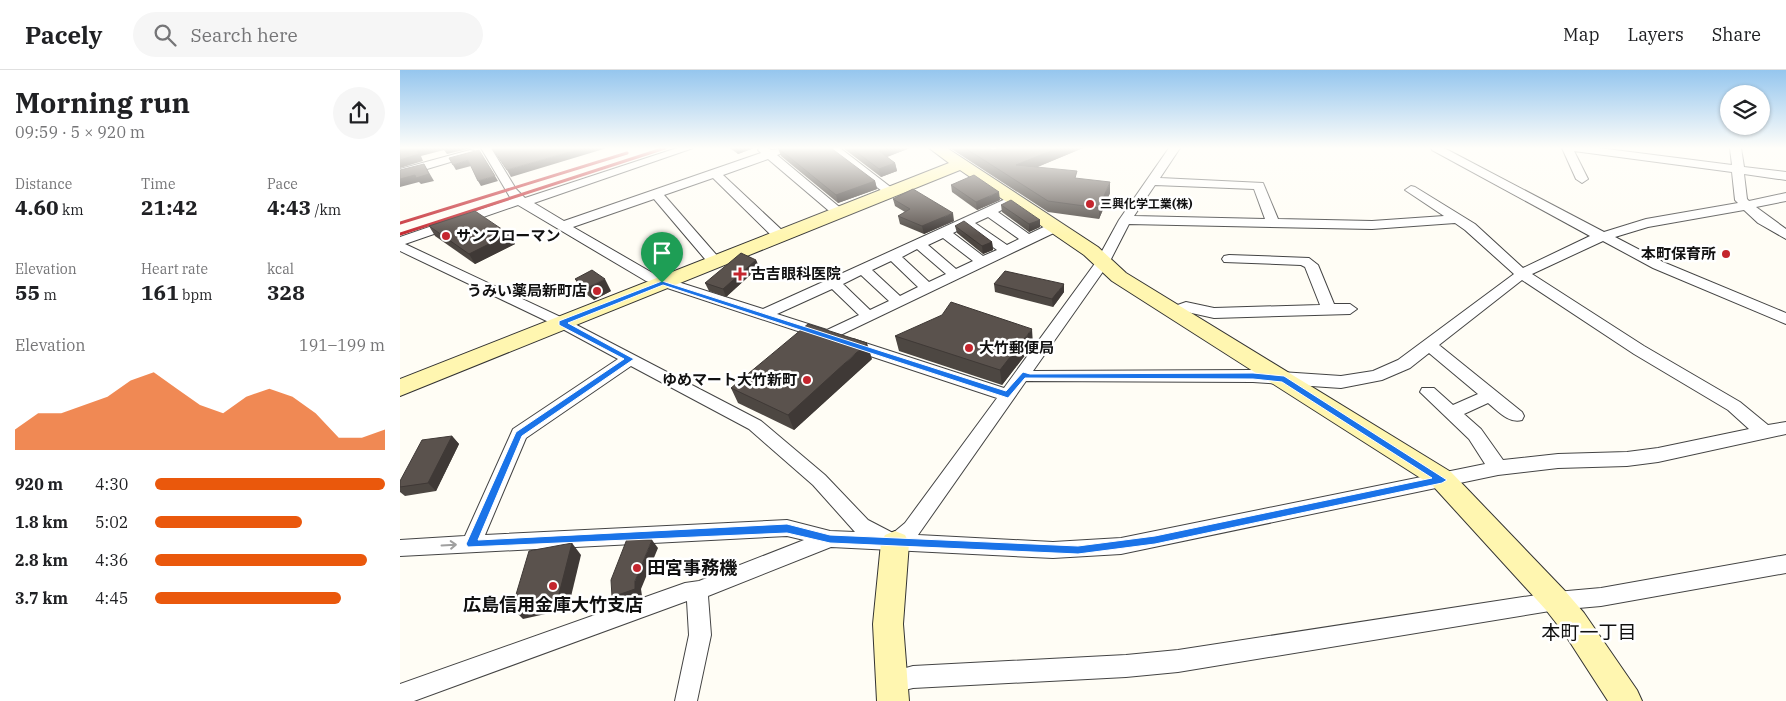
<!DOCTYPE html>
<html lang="en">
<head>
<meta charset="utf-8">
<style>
	:root { --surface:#fff; --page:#f6f6f6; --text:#202124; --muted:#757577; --line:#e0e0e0; --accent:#ea580c }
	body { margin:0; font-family:"IBM Plex Serif","Noto Sans JP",serif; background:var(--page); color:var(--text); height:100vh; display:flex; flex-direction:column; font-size:19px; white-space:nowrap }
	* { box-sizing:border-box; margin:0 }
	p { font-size:16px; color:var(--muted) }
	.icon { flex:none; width:28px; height:28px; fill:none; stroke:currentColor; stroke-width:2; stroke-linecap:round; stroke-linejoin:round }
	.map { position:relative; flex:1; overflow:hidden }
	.panel { display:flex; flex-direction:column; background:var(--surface); width:400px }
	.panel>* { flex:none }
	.fabs { position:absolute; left:1320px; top:15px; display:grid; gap:10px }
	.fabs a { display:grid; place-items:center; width:50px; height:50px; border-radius:50%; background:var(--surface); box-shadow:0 1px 4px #0004; font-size:25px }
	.pin { position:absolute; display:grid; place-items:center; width:42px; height:42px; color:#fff; margin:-51px -21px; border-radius:50% 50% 50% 0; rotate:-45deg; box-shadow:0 0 5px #0007 }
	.pin .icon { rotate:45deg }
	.round { display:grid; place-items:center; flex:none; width:52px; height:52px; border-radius:26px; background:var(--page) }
	.overview { display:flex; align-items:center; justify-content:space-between; height:85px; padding:0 15px }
	h1 { font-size:28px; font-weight:700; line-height:38px }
	.stats { display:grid; grid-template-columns:repeat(3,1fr); gap:8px; height:85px; padding:5px 15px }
	.stats div { display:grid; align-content:center }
	.stats b { font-size:21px; font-weight:700 }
	.stats small { font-size:14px; font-weight:400 }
	.stats p { font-size:14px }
	.chart { height:140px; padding:10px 15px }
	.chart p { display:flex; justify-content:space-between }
	.chart svg { width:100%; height:90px; margin-top:5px; fill:var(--accent); opacity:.7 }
	ul { padding:0 15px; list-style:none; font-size:16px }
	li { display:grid; grid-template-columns:80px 60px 1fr; align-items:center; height:38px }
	li i { height:12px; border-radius:6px; background:var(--accent) }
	header { display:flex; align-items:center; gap:30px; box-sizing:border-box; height:70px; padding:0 25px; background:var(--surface); border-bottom:1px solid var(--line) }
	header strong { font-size:24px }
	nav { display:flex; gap:28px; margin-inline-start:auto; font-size:18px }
	.search { width:350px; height:45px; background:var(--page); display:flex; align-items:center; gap:12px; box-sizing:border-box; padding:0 18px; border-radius:28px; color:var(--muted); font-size:19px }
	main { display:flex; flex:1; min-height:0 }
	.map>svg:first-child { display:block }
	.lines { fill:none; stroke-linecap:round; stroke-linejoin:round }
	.street-casing { stroke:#444; stroke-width:2 }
	.secondary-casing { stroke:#333; stroke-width:2 }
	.street { fill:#fff; fill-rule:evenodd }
	.secondary { fill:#fff6b0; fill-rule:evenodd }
	.rail { stroke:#c4262e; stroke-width:3 }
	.wall { fill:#4d4742 }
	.shaded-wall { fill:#3f3936 }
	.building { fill:#5a524d; stroke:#3f3936 }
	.oneway { stroke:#a0a0a0 }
	.route { fill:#1a73e8; stroke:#fff; fill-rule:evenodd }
	.poi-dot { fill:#c4262e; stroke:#fff; stroke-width:2 }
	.labels { text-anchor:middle; stroke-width:5; stroke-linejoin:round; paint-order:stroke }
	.far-poi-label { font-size:12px; font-weight:bold; fill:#111; stroke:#fff; text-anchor:start }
	.poi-label { font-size:15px; font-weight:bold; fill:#111; stroke:#fff; text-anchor:start }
	.near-poi-label { font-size:18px; font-weight:bold; fill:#111; stroke:#fff; text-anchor:start }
	.near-neighbourhood-label { font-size:19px; fill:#111; stroke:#fff }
</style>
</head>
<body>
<header>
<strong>Pacely</strong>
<div class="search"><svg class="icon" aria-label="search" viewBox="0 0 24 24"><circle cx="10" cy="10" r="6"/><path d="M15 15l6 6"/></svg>Search here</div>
<nav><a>Map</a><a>Layers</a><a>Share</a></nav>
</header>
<main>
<section class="panel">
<div class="overview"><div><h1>Morning run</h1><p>09:59 · 5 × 920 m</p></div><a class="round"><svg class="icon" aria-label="share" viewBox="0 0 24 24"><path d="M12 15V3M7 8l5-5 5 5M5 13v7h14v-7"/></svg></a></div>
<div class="stats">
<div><p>Distance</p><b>4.60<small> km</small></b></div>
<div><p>Time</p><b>21:42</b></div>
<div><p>Pace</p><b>4:43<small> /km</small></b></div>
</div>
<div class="stats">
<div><p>Elevation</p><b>55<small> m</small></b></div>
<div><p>Heart rate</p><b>161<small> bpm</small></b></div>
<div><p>kcal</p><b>328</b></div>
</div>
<div class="chart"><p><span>Elevation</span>191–199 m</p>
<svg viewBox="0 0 160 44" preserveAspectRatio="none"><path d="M0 44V34L10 26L20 26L30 22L40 18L50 10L60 6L70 14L80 22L90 26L100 18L110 14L120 18L130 26L140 38L150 38L160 34V44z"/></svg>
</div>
<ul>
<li><b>920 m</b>4:30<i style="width:100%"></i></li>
<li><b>1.8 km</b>5:02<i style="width:64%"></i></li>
<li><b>2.8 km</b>4:36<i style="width:92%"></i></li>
<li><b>3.7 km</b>4:45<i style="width:81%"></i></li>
</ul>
</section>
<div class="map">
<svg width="1386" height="631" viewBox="0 0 1386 631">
	<rect width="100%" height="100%" fill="#fffdf5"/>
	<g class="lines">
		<g class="street-casing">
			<g id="street">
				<path d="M81,78H91L116,119L125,128L277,78H293L134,133L164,151L361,83L358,80L360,78H368L371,80L393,78L392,80L377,85L443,140L445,143L443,146H435L368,89L323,105L385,163L387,166L385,169H375L313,108L264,125L320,189L322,192L320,195H310L254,129L173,157L256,205L363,239L425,211L427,208L434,207L610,127H618L620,130L598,142L629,164L650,154H660L661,157L660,160L428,271L246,211L118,135L5,174L167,250L361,351L425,405L468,450L493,463L505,453L597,328L443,277L440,273L443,269H453L604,318L696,192L719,150L769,78H780L760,108L863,113L878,149L972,151L1044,146L1005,120L1011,116L1015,117L1075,154L1123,198L1190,166L1032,80L1031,78H1044L1204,162L1246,149L1338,133L1335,130L1332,102L1174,81L1188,109L1182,113L1176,109L1162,78H1199L1332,95L1330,78H1341L1344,97L1386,102V110L1344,104L1347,129L1349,131L1386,123V131L1356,137L1386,159V169L1358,153L1344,140L1248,157L1215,167L1263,192L1386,243V254L1253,198L1203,171L1132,204L1244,276L1340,332L1368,355L1386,352V364L1258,392L1227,396L1158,398L1098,405L721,484L653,488L431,477L308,526L311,565L297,631H275L289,565L287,531L14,631H0V614L285,513L299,511L404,470L387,466L0,486V470L65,466L113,359L218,289L157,256L0,181V167L111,129ZM755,115L854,119L865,149L734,146ZM588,147L619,169L607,175L575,153ZM1055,153L1065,160L1114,204L998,290L973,301L941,306L853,300L633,301L709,193L729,154L972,159ZM565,157L597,180L583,186L553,163ZM543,168L573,191L556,199L528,175ZM517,179L546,204L529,212L502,187ZM491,191L518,217L500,226L472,200ZM461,205L489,231L470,240L443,214ZM1122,210L1234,284L1328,340L1349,359L1258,378L1227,382L1158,384L1103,390L1081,359L1064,344L1088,333C1098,341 1109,354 1122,350L1124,346L1122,342L1039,275ZM432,219L459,245L427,260L377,244ZM1029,283L1078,324L1053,335L1034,318H1022L1020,322L1069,369L1085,394L721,468L653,472L518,465L626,311L853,312L941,318L982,310L1010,298ZM231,296L349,359L413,415L455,462L430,461L387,450L85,465L126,368Z"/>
				<path d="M427,78H440L497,122L491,126L487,125Z"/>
				<path d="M70,80L74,81V85L0,107V99Z"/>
				<path d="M829,185L909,188L918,195L934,234H950L957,239L950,244L814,248L787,242L774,246L769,244L767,241L769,238L786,232L814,238L920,235L905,197L901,195L824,192L822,189L824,186Z"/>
				<path d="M1386,485V503L1201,536L1156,540L778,602L726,607L513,618L492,623L484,620L481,612L484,604L513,596L726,585L778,580L1156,522L1201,518Z"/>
			</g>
		</g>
		<g class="secondary-casing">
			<g id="secondary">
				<path d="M529,78H547L698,177L726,203L1051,402L1166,522L1184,543L1237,620L1242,631H1208L1164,563L1146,540L1033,416L712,211L684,185L560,100L0,326V309L549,93Z"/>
				<path d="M495,461L505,465L509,473L503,554L509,631H477L473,554L481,473L485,465Z"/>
			</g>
		</g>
		<use href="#street" class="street"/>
		<use href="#secondary" class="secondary"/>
		<g class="rail">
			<path d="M0,153L227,83"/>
			<path d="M0,164L265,78"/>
		</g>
	</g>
	<g class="wall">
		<path d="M330,78H354L338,84Z"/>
		<path d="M378,78L475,111L477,119L438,133L381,86Z"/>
		<path d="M443,78H510L487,87L495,93L497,101L481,107Z"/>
		<path d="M550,78H588L593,80L683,78L637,97L677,109L710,123L699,149L648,142Z"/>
		<path d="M551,115L600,130L577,140L552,122Z"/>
		<path d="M493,129L554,151L524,164L500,154L498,146L505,142L495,136Z"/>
		<path d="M601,135L640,150V157L629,162L602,142Z"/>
		<path d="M29,156L109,164L115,174L75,194L35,166Z"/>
		<path d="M555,156L592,172L593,180L583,184L557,163Z"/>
		<path d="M356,190L359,197L326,227L309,221L305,213Z"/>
		<path d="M175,209L211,221L194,230L182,221Z"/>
		<path d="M594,214L664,222L653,237L595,222Z"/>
		<path d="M495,266L633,275L602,315L499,281Z"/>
		<path d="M472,289L394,360L338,333L331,318Z"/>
		<path d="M52,366L59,374L36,421L5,426L0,422V411Z"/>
	</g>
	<g class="shaded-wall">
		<path d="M24,78H72L47,84L44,80L21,86L23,91L0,98V90L17,80Z"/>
		<path d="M183,78H207L111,107L107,100Z"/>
		<path d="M335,78H354L338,84Z"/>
		<path d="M489,78H510L481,89L479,81Z"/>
		<path d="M658,78H683L616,106V95Z"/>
		<path d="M68,90L71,96L56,100L53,95Z"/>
		<path d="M495,93L497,101L481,107L479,99Z"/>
		<path d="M24,94L34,111L21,114L19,112L0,117V109Z"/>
		<path d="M95,106L98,111L81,116L78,111Z"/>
		<path d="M475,111L477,119L438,133L436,125Z"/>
		<path d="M710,112V123L699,149V138Z"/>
		<path d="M599,122L600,130L577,140L576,132Z"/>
		<path d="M553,143L554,151L524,164L522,156Z"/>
		<path d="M640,150V157L629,162V154Z"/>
		<path d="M109,164L115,174L75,194L69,184Z"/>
		<path d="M592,172L593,180L583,184L582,176Z"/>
		<path d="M356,190L359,197L326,227L323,219Z"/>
		<path d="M205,209L211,221L194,230L187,218Z"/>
		<path d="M664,214V222L653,237L652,229Z"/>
		<path d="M632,259L633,275L602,315L600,300Z"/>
		<path d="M467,273L472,289L394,360L388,345Z"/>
		<path d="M52,366L59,374L36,421L28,413Z"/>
		<path d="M252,470L258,478L241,519L242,526L218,535L212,527L235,511Z"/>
		<path d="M172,473L181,485L168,539L123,549L112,538Z"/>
	</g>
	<g class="building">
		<path d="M0,78H24L17,80L19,84L0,90Z"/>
		<path d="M92,78H183L107,100Z"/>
		<path d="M378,78H431L475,111L436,125Z"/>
		<path d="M451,78H489L479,81L495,93L479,99Z"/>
		<path d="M565,78H588L593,80L599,78H658L616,95L677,101L675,108L710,112L699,138L648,131Z"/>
		<path d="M79,80L95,106L78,111L68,90L53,95L49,88Z"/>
		<path d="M24,94L29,104L16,108L15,105L0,109V100Z"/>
		<path d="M574,105L599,122L576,132L551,115Z"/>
		<path d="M513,119L553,143L522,156L498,146L510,139L493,129Z"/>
		<path d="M611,130L640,150L629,154L601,135Z"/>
		<path d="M75,141L109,164L69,184L29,156Z"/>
		<path d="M564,151L592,172L582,176L555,156Z"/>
		<path d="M341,183L356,190L323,219L305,213Z"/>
		<path d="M192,200L205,209L187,218L175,209Z"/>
		<path d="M605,201L664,214L652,229L594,214Z"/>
		<path d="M551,232L632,259L600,300L495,266L542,245Z"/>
		<path d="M408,254L467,273L388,345L331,318Z"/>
		<path d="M52,366L28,413L0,417V411L22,370Z"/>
		<path d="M227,469L252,470L235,511V519L212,527L211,510Z"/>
		<path d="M172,473L158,528L112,538L129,481Z"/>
	</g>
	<defs><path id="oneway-shaft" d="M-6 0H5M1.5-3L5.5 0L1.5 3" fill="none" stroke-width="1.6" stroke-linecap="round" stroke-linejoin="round" transform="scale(1.25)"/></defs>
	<use class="oneway" href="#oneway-shaft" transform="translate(49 475) rotate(-3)"/>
	<linearGradient id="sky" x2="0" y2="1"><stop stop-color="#95c6ee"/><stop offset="0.47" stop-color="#fffefa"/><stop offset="1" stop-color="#fffefa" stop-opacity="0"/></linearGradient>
	<rect width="1386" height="166" fill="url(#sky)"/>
	<path class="route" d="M262,211L606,321L623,302L630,304L853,303L884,306L1047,410L1042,413L755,474L678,484L430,473L387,463L68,477L66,474L116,362L224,289L159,255V251ZM263,215L608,328L625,308L853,309L882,312L1032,408L755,466L678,476L430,465L387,454L78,470L122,366L234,289L168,253Z"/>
	<g class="poi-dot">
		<circle cx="690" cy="134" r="5"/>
		<circle cx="46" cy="166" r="5"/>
		<circle cx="1326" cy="184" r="5"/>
		<path d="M337.5 196.5h5v5h5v5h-5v5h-5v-5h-5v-5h5z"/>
		<circle cx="197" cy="221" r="5"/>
		<circle cx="569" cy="278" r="5"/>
		<circle cx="407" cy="310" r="5"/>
		<circle cx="237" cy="498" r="5"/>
		<circle cx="153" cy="516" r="5"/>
	</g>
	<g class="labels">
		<g class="far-poi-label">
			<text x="700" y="138">三興化学工業(株)</text>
		</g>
		<g class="poi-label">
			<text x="56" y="171">サンフローマン</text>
			<text x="1316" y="189" text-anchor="end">本町保育所</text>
			<text x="351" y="209">古吉眼科医院</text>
			<text x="187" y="226" text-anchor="end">うみい薬局新町店</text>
			<text x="579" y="283">大竹郵便局</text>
			<text x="397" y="315" text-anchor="end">ゆめマート大竹新町</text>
		</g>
		<g class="near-poi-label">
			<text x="247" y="504">田宮事務機</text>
			<text x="153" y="541" text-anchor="middle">広島信用金庫大竹支店</text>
		</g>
		<g class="near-neighbourhood-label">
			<text x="1189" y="569">本町一丁目</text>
		</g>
	</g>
</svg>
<div class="fabs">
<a><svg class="icon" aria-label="layers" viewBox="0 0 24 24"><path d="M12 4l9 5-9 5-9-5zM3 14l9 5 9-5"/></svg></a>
</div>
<div class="pin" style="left:262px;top:213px;background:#1e9e55"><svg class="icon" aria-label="arrive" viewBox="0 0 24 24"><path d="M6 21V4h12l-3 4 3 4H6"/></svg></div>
</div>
</main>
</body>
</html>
